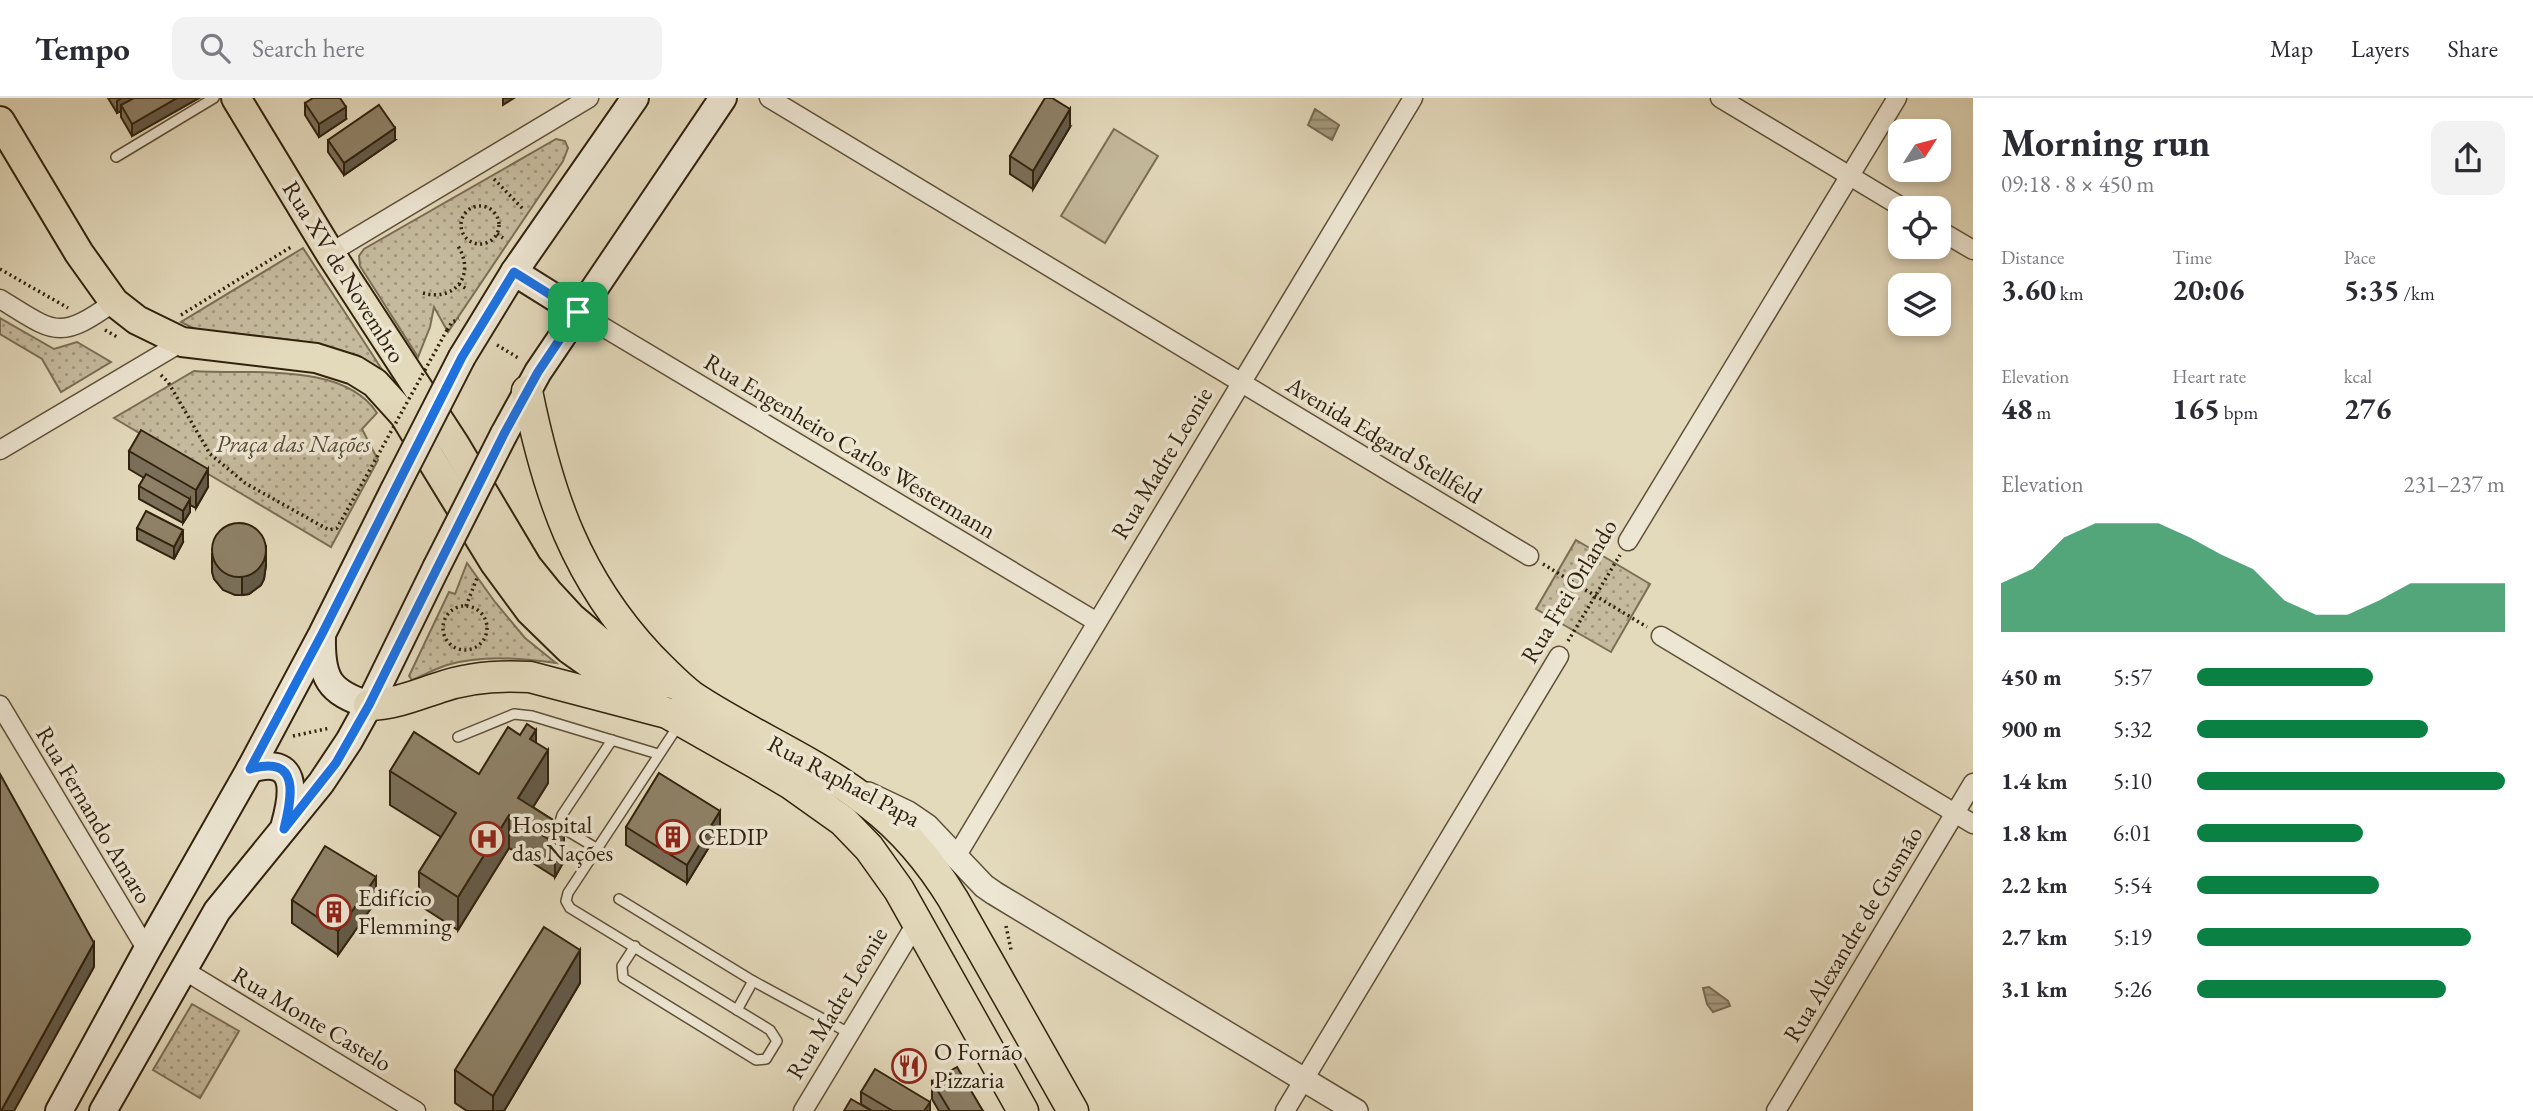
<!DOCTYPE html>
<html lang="en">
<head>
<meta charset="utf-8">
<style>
	:root { --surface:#fff; --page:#f2f2f3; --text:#2b2b33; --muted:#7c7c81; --line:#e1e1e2; --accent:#0b8043 }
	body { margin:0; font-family:"EB Garamond",serif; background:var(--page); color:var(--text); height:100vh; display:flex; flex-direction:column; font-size:26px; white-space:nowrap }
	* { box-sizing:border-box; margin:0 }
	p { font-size:23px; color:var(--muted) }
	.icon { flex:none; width:38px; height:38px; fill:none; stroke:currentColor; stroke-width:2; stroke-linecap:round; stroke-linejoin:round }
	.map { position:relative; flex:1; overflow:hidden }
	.details { display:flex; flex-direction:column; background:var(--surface); width:560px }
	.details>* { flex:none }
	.needle { width:46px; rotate:54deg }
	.tools { position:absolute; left:1888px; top:21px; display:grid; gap:14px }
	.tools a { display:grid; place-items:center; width:63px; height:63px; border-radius:14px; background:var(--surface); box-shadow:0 4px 10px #0003; font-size:35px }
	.pin { position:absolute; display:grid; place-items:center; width:60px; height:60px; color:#fff; margin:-30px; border-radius:14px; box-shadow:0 4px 10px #0006 }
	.round { display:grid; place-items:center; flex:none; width:74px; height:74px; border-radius:14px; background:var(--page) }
	.overview { display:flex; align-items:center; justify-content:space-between; height:119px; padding:0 28px }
	h1 { font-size:38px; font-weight:700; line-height:52px }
	.metrics { display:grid; grid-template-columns:repeat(3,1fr); gap:10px; height:119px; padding:7px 28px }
	.metrics div { display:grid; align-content:center }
	.metrics b { font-size:30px; font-weight:700 }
	.metrics small { font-size:19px; font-weight:400 }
	.metrics p { font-size:19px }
	.chart { height:196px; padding:14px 28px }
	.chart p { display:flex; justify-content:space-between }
	.chart svg { width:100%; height:126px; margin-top:7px; fill:var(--accent); opacity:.7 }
	ul { padding:0 28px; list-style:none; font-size:23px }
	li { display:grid; grid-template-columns:112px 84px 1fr; align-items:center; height:52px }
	li i { height:18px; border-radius:9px; background:var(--accent) }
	header { display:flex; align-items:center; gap:42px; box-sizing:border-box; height:98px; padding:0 35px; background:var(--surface); border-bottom:2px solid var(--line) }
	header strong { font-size:33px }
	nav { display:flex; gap:38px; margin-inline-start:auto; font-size:24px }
	.search { width:490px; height:63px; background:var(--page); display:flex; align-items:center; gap:18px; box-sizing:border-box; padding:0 24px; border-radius:14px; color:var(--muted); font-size:26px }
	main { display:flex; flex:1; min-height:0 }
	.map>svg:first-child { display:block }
	.park { fill:url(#park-dots); stroke:#7b6e55; stroke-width:2 }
	.garden { fill:#c5ba9d; stroke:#7b6e55; stroke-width:2 }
	.water { fill:url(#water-rules); stroke:#776b52; stroke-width:2 }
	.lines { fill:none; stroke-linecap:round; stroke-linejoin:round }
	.service-casing { stroke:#5e5038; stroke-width:12 }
	.minor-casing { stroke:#5e5038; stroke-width:21 }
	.tertiary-casing { stroke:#5e5038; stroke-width:26 }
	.secondary-casing { stroke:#31220d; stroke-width:30 }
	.primary-casing { stroke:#31220d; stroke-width:32 }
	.trunk-casing { stroke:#31220d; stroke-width:33 }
	.path { stroke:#31220d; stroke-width:3.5; stroke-dasharray:2 3.5; stroke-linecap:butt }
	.service { stroke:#ede6d3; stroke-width:9 }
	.minor { stroke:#ede6d3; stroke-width:18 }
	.tertiary { stroke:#ede6d3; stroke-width:23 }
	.secondary { stroke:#ede6d3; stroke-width:26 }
	.primary { stroke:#e3d9bb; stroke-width:28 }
	.trunk { stroke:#e3d9bb; stroke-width:30 }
	.secondary-bridge-casing { stroke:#31220d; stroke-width:30; stroke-linecap:butt }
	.path-bridge { stroke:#31220d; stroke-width:3.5; stroke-dasharray:2 3.5; stroke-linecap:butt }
	.secondary-bridge { stroke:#ede6d3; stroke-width:26 }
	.wall { fill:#7a6f59; stroke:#31220d; stroke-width:2 }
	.shaded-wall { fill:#635a48; stroke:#31220d; stroke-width:2 }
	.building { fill:#8e8167; stroke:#31220d; stroke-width:2 }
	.route-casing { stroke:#fff; stroke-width:14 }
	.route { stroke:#1a73e8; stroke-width:9 }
	.labels { text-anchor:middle; stroke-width:7; stroke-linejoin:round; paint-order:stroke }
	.street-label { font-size:24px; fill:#31220d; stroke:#ede6d3 }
	.park-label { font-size:24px; font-style:italic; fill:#564831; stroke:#ede6d3 }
	.poi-label { font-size:24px; fill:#31220d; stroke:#ede6d3; text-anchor:start }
</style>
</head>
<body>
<header>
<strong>Tempo</strong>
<div class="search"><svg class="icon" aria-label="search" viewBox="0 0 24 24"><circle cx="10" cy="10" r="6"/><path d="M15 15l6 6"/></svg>Search here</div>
<nav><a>Map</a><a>Layers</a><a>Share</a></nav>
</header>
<main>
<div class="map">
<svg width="1973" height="1013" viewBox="0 0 1973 1013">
	<defs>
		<pattern id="park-dots" width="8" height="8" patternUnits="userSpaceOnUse" patternTransform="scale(1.75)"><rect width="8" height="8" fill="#c5ba9d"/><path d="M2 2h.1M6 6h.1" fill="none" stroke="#a1977e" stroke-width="1.8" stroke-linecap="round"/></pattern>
		<pattern id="water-rules" width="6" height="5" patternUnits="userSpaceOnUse" patternTransform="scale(1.75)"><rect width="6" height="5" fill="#a69b80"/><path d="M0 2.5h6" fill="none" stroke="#887e67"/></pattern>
	</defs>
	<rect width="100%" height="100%" fill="#e3d9bb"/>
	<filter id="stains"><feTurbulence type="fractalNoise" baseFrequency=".00286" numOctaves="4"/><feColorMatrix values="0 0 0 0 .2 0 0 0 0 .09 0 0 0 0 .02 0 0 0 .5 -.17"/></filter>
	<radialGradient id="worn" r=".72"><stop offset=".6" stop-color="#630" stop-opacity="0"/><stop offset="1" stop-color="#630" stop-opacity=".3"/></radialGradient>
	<g class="park">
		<path d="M556,41L565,43L568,50L563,63L448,234L434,209L430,229L418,259L360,168L359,158L364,151Z"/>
		<path d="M303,150L383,273C327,239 261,239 197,232L181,224Z"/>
		<path d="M0,220L54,251L77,244L111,264L61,294L42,261L0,236Z"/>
		<path d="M194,273C248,277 344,263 377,315L362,331L378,362L331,449L114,320Z"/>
		<path d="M1576,442L1650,486L1611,554L1536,511Z"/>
		<path d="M467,465L495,504L525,540L556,565C521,560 482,557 447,567C435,571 424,577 412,582L409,578L449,494L455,496Z"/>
		<path d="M192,906L239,933L200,1000L153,972Z"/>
	</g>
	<path class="garden" d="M1114,31L1158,58L1105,145L1061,118Z"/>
	<g class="water">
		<path d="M1315,11L1339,27L1332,42L1308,27Z"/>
		<path d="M1709,889L1728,903L1730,908L1713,914L1707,906L1703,890Z"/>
	</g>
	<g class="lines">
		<g class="service-casing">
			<g id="service">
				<path d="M116,59L214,0"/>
				<path d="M458,639L514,616L532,618L658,656"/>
				<path d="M596,750L566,732L560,724L562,717L612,642"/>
				<path d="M619,801L753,883L737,912"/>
				<path d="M635,848L622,868L623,880L756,962L766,961L777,943L770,932L570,810L566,803L568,795L678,628"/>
				<path d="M753,883L849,935"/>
			</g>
		</g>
		<g class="minor-casing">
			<g id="minor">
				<path d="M769,0L1529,458"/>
				<path d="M1720,0L1903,110"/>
				<path d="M1939,132L1973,152"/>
				<path d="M330,155L589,0"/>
				<path d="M0,201C54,234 58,244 114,204"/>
				<path d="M578,214L1097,524"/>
				<path d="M0,352L182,244"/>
				<path d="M1628,443L1897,0"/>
				<path d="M1661,538L1973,726"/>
				<path d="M0,607L147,852"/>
				<path d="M957,757L1413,0"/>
				<path d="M182,871L416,1013"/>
				<path d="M803,1013L917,824"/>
				<path d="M1285,1013L1559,558"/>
				<path d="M1776,1013L1973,685"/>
			</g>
		</g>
		<g class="tertiary-casing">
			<path id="tertiary" d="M868,696L908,715L927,728L984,788L994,795L1356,1013"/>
		</g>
		<g class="secondary-casing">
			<g id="secondary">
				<path d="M514,174L578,214"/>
				<path d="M462,259L514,174L635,0"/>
				<path d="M504,336L538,274L723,0"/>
				<path d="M322,538C321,580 328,594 369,607"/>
				<path d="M250,671C298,657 294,693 285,726"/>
				<path d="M59,1013L147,852L250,671L322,536L394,392"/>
				<path d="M103,1013L217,813L321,685L349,643L369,607L436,470"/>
			</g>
		</g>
		<g class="primary-casing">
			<g id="primary">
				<path d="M236,0L330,155L455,347L527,468L548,494L572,520L598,542L671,586"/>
				<path d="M0,23L79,155L114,204L137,222L182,244L316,260L354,272L375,285L404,317L494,464L530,513L569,551L593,568L656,608"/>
			</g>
		</g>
		<g class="trunk-casing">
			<g id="trunk">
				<path d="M527,293C548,397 576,480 650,559C663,572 678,588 693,599C750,637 816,663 870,706C904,732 931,765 953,801L1073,1013"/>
				<path d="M369,607C395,606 414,598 438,590C468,579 498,577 530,579L667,615L757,666L791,686L843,723L869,750L899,792L1023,1013"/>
			</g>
		</g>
		<g class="path">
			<path d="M494,81L523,111"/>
			<circle cx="480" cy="127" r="19"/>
			<path d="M497,136L503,140"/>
			<path d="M0,171L68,210"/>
			<path d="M459,186L468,192"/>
			<path d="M423,195C455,204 476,177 458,148"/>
			<path d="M181,217L291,149"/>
			<path d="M105,232L119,240"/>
			<path d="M447,232L452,224L459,221"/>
			<path d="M497,247L520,261"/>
			<path d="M161,277L168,284L210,356L245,385L329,432L337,430L377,359"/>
			<path d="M1543,466L1647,529"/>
			<path d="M466,508L477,480"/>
			<circle cx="465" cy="530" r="22"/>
			<path d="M1568,543L1620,457"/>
			<path d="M293,638L330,630"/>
			<path d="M1006,828L1011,852"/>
		</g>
		<use href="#service" class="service"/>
		<use href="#minor" class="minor"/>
		<use href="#tertiary" class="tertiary"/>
		<use href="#secondary" class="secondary"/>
		<use href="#primary" class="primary"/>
		<use href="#trunk" class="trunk"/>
		<g class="secondary-bridge-casing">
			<g id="secondary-bridge">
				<path d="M394,392L462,259"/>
				<path d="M436,470L504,336"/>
			</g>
		</g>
		<path class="path-bridge" d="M377,359L447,232"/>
		<use href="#secondary-bridge" class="secondary-bridge"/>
	</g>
	<g class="wall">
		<path d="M108,0H199L132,38L121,19V13L117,15Z"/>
		<path d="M305,5L346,21L319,39L305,17Z"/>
		<path d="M1070,29L1033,91L1010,76V58Z"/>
		<path d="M328,42H395L344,77L328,54Z"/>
		<path d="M129,353L208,389L196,410L190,407V414L183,425L139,401V388L144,380L129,371Z"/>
		<path d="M137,430L183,444L174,461L137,442Z"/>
		<path d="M212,456L266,467L264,481L261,487L249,496L242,497H235L223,492L214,481L212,474Z"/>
		<path d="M520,637L536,645L548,685L533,709L564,729V763L555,779L509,750L458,832L419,807V774L441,739L390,707V673L479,676Z"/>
		<path d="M626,729L720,731L687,785L626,747Z"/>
		<path d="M292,802L376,803L338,857L292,825Z"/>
		<path d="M580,885L504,1013H467L455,1005V972Z"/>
		<path d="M932,983L983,1013H939L932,1001Z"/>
		<path d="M861,994L930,1013H872L861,1006Z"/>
	</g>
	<g class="shaded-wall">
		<path d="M122,0H143L121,7V13L117,15V3Z"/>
		<path d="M177,0H199L132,38V26Z"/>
		<path d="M503,0H514L503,7Z"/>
		<path d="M346,9V21L319,39V26Z"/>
		<path d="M1070,11V29L1033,91V73Z"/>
		<path d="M395,30V42L344,77V65Z"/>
		<path d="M208,371V389L196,410V392Z"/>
		<path d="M190,401V414L183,425V413Z"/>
		<path d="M183,432V444L174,461V449Z"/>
		<path d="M266,449V467L264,481L261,487L249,496L242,497V479Z"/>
		<path d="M536,632V666L530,641Z"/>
		<path d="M548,652V685L523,725L518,700Z"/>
		<path d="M720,713V731L687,785V767Z"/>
		<path d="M509,717V750L458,832V799Z"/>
		<path d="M564,729V763L555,779V745Z"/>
		<path d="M376,779V803L338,857V833Z"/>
		<path d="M94,845V869L14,1013H1Z"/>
		<path d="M580,852V885L504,1013H493V998Z"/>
		<path d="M930,1004V1013H924Z"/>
	</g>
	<g class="building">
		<path d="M134,0H177L132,26L121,7Z"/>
		<path d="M313,0H340L346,9L319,26L305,5Z"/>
		<path d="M1045,0H1052L1070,11L1033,73L1010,58Z"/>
		<path d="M379,7L395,30L344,65L328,42Z"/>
		<path d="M141,332L208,371L196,392L129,353Z"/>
		<path d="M146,376L190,401L183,413L139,388Z"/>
		<path d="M146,413L183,432L174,449L137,430Z"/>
		<circle cx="239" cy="452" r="27"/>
		<path d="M527,626L536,632L530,641L548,652L518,700L564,729L555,745L509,717L458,799L419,774L456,715L390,673L414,634L479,676L508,629L520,637Z"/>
		<path d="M659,675L720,713L687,767L626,729Z"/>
		<path d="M0,676L94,845L1,1013H0Z"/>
		<path d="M325,748L376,779L338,833L292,802Z"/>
		<path d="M544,829L580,852L493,998L455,972Z"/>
		<path d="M957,969L983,1013H950L932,983Z"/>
		<path d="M875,971L930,1004L924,1013H893L861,994Z"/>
		<path d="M851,1001L872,1013H844Z"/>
	</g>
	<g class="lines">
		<g class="route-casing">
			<path id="route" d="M514,174L578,214L538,274L504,336L369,607L336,665L284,731C292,699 301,656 250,671L322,536L462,259Z"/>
		</g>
		<use href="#route" class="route"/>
	</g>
	<defs>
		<g id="building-ring" transform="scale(1.75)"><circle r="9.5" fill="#ede6d3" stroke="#8f2418" stroke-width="1.5"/><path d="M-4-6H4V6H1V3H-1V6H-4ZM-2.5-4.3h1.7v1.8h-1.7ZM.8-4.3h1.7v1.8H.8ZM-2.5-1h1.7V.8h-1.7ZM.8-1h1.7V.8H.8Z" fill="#8f2418"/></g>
		<g id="hospital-ring" transform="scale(1.75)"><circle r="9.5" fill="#ede6d3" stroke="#8f2418" stroke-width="1.5"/><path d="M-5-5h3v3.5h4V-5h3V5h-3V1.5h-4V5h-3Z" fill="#8f2418"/></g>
		<g id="restaurant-ring" transform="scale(1.75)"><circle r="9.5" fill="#ede6d3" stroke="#8f2418" stroke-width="1.5"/><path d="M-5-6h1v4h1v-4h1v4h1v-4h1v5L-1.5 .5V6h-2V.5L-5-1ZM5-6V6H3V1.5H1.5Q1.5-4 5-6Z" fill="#8f2418"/></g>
	</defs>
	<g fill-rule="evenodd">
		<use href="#building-ring" x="673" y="739"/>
		<use href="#hospital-ring" x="487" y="741"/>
		<use href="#building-ring" x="334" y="814"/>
		<use href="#restaurant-ring" x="909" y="968"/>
	</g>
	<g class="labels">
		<g class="street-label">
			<text transform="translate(344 174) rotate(58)" y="8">Rua XV de Novembro</text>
			<text transform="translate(1384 342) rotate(31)" y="8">Avenida Edgard Stellfeld</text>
			<text transform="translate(850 348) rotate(31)" y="8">Rua Engenheiro Carlos Westermann</text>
			<text transform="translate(1162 365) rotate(-59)" y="8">Rua Madre Leonie</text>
			<text transform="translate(1569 493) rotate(-59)" y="8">Rua Frei Orlando</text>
			<text transform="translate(844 683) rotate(28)" y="8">Rua Raphael Papa</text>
			<text transform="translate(94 717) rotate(59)" y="8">Rua Fernando Amaro</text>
			<text transform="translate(1853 836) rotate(-59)" y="8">Rua Alexandre de Gusmão</text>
			<text transform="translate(837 905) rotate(-59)" y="8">Rua Madre Leonie</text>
			<text transform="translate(312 921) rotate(31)" y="8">Rua Monte Castelo</text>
		</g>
		<g class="park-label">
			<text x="293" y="354">Praça das Nações</text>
		</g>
		<g class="poi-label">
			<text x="512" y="735">Hospital<tspan x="512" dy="28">das Nações</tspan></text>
			<text x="698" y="747">CEDIP</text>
			<text x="358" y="808">Edifício<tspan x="358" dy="28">Flemming</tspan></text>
			<text x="934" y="962">O Fornão<tspan x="934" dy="28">Pizzaria</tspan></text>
		</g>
	</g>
	<rect width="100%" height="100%" filter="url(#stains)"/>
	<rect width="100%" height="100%" fill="url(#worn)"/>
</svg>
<div class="tools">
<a><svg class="needle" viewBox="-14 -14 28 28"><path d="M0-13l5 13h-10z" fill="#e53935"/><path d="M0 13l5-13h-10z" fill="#7c7c81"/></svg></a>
<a><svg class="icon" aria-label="locate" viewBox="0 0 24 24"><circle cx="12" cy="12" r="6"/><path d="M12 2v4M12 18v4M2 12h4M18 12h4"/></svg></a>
<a><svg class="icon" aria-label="layers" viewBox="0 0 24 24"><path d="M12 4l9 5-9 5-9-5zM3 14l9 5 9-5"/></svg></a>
</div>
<div class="pin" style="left:578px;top:214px;background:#1e9e55"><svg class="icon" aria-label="arrive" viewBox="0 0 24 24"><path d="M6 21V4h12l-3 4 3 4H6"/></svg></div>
</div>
<section class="details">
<div class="overview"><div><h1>Morning run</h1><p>09:18 · 8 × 450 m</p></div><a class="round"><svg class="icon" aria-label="share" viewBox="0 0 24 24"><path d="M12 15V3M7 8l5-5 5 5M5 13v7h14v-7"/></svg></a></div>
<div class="metrics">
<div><p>Distance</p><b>3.60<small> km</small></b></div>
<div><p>Time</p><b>20:06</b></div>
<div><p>Pace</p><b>5:35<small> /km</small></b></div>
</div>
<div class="metrics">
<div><p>Elevation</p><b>48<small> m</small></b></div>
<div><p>Heart rate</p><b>165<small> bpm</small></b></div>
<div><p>kcal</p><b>276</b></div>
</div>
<div class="chart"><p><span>Elevation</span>231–237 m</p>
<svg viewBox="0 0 160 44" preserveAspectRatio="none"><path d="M0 44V27L10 22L20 11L30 6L40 6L50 6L60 11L70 17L80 22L90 33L100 38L110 38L120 33L130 27L140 27L150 27L160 27V44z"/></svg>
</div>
<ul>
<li><b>450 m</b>5:57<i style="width:57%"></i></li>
<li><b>900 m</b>5:32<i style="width:75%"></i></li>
<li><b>1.4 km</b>5:10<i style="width:100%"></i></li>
<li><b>1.8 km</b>6:01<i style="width:54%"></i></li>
<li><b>2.2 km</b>5:54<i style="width:59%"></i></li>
<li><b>2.7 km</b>5:19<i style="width:89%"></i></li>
<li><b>3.1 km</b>5:26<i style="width:81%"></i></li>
</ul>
</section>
</main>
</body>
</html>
